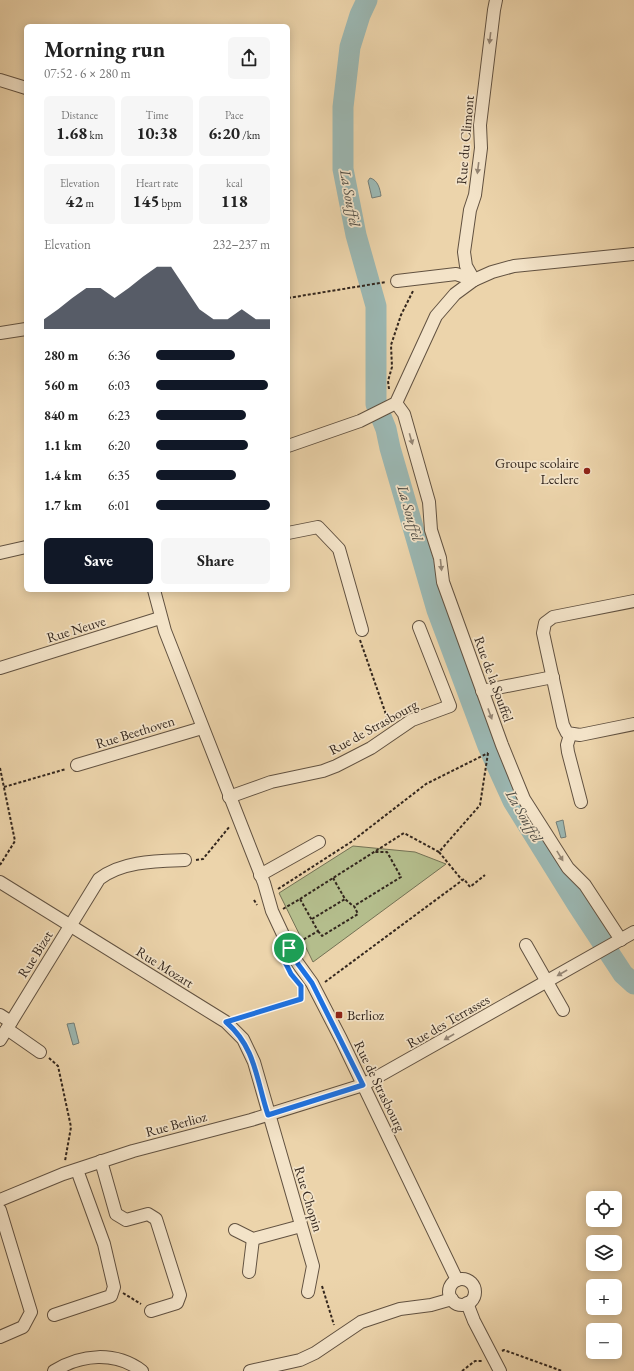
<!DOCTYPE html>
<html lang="en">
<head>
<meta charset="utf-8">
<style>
	:root { --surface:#fff; --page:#f6f6f6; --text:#222; --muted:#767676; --accent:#111827 }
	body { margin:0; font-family:"EB Garamond",serif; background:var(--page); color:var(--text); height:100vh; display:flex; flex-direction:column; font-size:15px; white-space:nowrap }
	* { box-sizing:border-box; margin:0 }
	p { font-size:13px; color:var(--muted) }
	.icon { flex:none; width:22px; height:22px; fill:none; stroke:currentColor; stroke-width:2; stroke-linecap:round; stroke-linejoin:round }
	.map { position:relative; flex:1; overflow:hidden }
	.details { position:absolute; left:24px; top:24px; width:266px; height:568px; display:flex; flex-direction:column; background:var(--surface); border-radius:6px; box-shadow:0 2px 10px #0003 }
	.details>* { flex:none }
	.fabs { position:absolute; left:586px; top:1191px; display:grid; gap:8px }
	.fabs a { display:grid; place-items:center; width:36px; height:36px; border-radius:6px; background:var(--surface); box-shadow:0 2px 10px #0003; font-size:20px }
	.pin { position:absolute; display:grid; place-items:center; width:34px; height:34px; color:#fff; margin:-17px; border:2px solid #fff; border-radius:50%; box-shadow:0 1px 4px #0007 }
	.round { display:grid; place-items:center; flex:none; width:42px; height:42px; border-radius:6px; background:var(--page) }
	.headline { display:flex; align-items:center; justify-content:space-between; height:68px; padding:0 20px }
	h1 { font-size:22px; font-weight:700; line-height:30px }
	.metrics { display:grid; grid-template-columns:repeat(3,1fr); gap:6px; height:68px; padding:4px 20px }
	.metrics div { display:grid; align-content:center; border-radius:6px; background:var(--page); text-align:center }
	.metrics b { font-size:17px; font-weight:700 }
	.metrics small { font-size:11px; font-weight:400 }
	.metrics p { font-size:11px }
	.chart { height:112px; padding:8px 20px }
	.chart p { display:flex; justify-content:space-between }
	.chart svg { width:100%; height:72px; margin-top:4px; fill:var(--accent); opacity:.7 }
	.button { display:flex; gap:8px; margin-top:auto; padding:8px 20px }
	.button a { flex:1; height:46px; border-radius:6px; background:var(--accent); color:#fff; font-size:16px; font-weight:700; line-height:46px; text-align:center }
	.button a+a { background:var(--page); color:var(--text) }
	ul { padding:0 20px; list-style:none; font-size:13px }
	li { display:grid; grid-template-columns:64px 48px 1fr; align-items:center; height:30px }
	li i { height:10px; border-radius:5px; background:var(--accent) }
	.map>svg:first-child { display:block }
	.green { fill:#b4bd8c; stroke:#747255 }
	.water { fill:#9bb7b2; stroke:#727d77 }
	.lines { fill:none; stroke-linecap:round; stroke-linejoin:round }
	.river { stroke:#9bb7b2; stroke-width:21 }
	.minor-casing { stroke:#625241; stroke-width:14 }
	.path { stroke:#34271e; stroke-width:2; stroke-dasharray:3 2; stroke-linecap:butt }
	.minor { stroke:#f3e3c8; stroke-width:12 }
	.oneway { fill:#948573 }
	.route-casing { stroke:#fff; stroke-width:8 }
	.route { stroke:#1a73e8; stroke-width:5 }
	.poi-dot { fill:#8f2418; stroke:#f3e3c8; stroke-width:1.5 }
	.labels { text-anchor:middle; stroke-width:3.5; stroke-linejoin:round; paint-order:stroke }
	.street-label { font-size:14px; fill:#34271e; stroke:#f3e3c8 }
	.poi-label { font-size:14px; fill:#34271e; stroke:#f3e3c8; text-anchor:end }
	.water-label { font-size:15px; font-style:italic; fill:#4e4b43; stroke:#f3e3c8 }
</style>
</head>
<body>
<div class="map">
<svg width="634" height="1371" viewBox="0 0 634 1371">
	<rect width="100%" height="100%" fill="#ecd4ab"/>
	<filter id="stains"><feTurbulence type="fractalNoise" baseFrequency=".005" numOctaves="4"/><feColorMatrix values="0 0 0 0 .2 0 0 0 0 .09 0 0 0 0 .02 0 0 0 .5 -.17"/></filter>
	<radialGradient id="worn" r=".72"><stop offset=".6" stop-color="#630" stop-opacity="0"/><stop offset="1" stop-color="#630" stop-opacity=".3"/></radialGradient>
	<path class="green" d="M353,846L415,852L446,864L313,962L279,893Z"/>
	<g class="water">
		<path d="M370,178C378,180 380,189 381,196L372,198L368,181Z"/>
		<path d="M563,820L566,837L561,838L556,822Z"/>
		<path d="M74,1023L79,1043L73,1045L67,1024Z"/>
	</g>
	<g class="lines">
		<path class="river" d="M367,0L360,15L350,47L343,107V169L356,235L376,306V404L386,429L390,448L437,610L488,746L513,801L577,904L623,974L634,984"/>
		<g class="minor-casing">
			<g id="minor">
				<path d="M0,80L26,88"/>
				<path d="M474,280L466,266L464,252L470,210L475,195L481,148L480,125L494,10L496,0"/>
				<path d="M397,281L456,274L474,280"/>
				<path d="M0,333L26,329"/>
				<path d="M396,403L404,414L429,502L431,530L440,558L443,582L502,745L524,799L568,868L585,885L621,940"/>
				<path d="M288,446L360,421L396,403L436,316L455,294L474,280L492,272L514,266L634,254"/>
				<path d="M288,533L318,527L339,549L362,630"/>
				<path d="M0,553L26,547"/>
				<path d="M154,590L165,631L264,883L272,911L294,958L312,983L341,1039L457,1280"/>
				<path d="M634,601L553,617L545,623L543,633L563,725L567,733L580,735L634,724"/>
				<path d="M0,668L160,618"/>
				<path d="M482,691L553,677"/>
				<path d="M570,735L567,745L568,752L581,802"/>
				<path d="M77,765L202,728"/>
				<path d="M229,797L271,782L323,771L336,766L371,748L412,720L450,706L419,627"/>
				<path d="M260,875L319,842"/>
				<path d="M0,882L226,1022L243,1039L254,1062L313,1266L308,1292"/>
				<path d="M526,945L563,1010"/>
				<path d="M0,1015L11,1022"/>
				<path d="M7,1029L40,1052"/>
				<path d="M0,1040L99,879C122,861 156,861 185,860"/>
				<path d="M101,1161L116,1214L126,1220L148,1214L156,1219L180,1295L177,1303L151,1311"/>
				<path d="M0,1200L63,1174L133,1151L251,1120L363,1085L634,932"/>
				<path d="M0,1210L31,1312L23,1327L0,1337"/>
				<path d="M235,1230L253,1239L301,1226"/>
				<path d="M249,1272L253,1239"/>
				<circle cx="462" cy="1292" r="13"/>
				<path d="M467,1303L474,1321L500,1371"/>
				<path d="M54,1315L111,1296L114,1287L104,1244L77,1170"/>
				<path d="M54,1371C81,1354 115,1351 142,1371"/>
				<path d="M250,1371L300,1360L315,1353L361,1322L400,1309L431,1305L452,1299"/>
			</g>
		</g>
		<g class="path">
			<path d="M288,298L386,282"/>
			<path d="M389,389L388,381L392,367L391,345L401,315L413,291"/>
			<path d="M360,640L389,723"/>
			<path d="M0,768L15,841L0,865"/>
			<path d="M4,787L66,769"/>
			<path d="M439,852L462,880"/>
			<path d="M196,860L203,859L230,826"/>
			<path d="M333,878L345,899L353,906"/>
			<path d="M278,889L351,842L426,784L488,753"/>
			<path d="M300,899L404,833L439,852L480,805L488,753"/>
			<path d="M254,900L257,905"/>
			<path d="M283,909L300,899L318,931L299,942"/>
			<path d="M312,919L345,899"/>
			<path d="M318,931L322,936L358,914L354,906L401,877L387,852H373"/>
			<path d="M325,982L464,879L470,887L485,875"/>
			<path d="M238,1017L301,999V988"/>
			<path d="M49,1058L58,1066L71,1127L65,1161"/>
			<path d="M322,1286L334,1325"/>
			<path d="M123,1293L141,1304"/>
			<path d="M502,1351L504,1350L562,1371"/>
			<path d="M462,1371L475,1361H482"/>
		</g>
		<use href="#minor" class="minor"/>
	</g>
	<defs><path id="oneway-solid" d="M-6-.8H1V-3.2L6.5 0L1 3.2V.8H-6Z"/></defs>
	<g class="oneway">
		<use href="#oneway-solid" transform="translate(490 38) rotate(97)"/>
		<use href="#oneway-solid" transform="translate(478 168) rotate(97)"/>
		<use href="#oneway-solid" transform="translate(411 439) rotate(74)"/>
		<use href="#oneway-solid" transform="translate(441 565) rotate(84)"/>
		<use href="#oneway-solid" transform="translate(490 714) rotate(70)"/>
		<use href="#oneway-solid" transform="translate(560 856) rotate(58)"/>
		<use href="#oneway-solid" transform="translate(562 973) rotate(150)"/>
		<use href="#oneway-solid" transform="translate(449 1037) rotate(150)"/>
	</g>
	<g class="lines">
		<g class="route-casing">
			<path id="route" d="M289,948L298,964L312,983L363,1085L268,1115C256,1079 256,1048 226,1022L301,999V986L291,974L280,952Z"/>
		</g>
		<use href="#route" class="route"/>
	</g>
	<g class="poi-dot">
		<circle cx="587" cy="471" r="4"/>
		<rect x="335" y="1011" width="8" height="8" rx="2"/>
	</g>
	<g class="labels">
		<g class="street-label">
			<text transform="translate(465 140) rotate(-85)" y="5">Rue du Climont</text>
			<text transform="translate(76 629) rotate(-17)" y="5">Rue Neuve</text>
			<text transform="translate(494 679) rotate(70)" y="5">Rue de la Souffel</text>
			<text transform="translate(373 727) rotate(-29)" y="5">Rue de Strasbourg</text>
			<text transform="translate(135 732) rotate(-17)" y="5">Rue Beethoven</text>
			<text transform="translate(35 954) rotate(-58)" y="5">Rue Bizet</text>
			<text transform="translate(165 967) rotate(32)" y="5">Rue Mozart</text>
			<text transform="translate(448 1021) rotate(-30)" y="5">Rue des Terrasses</text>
			<text transform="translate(380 1086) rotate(64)" y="5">Rue de Strasbourg</text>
			<text transform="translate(176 1124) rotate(-15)" y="5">Rue Berlioz</text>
			<text transform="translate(309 1199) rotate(73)" y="5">Rue Chopin</text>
		</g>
		<g class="poi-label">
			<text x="579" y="468">Groupe scolaire<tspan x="579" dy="16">Leclerc</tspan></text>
			<text x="347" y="1020" text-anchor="start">Berlioz</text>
		</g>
		<g class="water-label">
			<text transform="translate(350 198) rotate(80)" y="5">La Souffel</text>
			<text transform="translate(410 513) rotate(74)" y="5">La Souffel</text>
			<text transform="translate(524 816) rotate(60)" y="5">La Souffel</text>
		</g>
	</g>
	<rect width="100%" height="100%" filter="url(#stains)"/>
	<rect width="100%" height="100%" fill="url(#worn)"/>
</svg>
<div class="fabs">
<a><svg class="icon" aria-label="locate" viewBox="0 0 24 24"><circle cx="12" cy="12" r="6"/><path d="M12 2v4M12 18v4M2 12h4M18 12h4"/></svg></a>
<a><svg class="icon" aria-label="layers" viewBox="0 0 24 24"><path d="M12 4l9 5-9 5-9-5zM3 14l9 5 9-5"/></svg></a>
<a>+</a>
<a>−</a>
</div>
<div class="pin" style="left:289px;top:948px;background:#1e9e55"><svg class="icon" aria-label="arrive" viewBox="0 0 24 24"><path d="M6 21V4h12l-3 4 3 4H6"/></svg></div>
<section class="details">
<div class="headline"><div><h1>Morning run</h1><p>07:52 · 6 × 280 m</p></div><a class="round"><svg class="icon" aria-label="share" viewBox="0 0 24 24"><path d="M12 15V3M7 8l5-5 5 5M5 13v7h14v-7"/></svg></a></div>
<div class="metrics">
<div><p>Distance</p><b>1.68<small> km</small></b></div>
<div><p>Time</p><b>10:38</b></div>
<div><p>Pace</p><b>6:20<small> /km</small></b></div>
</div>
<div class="metrics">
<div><p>Elevation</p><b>42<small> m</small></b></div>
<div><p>Heart rate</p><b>145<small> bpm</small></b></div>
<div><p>kcal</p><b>118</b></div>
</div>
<div class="chart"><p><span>Elevation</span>232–237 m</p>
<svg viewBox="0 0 160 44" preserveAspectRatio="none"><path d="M0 44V38L10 32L20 25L30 19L40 19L50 25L60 19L70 12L80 6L90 6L100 19L110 32L120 38L130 38L140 32L150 38L160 38V44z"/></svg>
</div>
<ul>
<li><b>280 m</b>6:36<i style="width:69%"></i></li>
<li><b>560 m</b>6:03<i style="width:98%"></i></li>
<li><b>840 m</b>6:23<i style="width:79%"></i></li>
<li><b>1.1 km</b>6:20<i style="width:81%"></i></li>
<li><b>1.4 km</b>6:35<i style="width:70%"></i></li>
<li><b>1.7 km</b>6:01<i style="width:100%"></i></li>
</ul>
<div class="button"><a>Save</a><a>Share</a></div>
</section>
</div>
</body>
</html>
